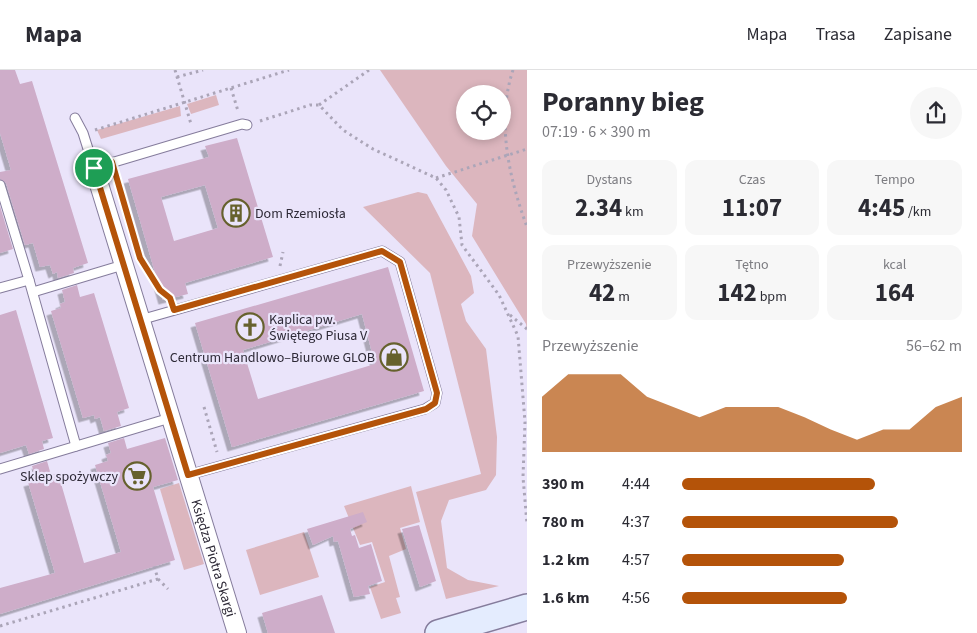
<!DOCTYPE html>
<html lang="pl">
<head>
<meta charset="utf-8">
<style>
	:root { --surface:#fff; --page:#f7f7f7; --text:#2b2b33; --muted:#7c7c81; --line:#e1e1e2; --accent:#b45309 }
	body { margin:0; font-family:"Source Sans 3",sans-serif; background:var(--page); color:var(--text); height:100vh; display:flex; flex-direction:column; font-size:19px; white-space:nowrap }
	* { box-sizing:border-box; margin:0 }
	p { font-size:16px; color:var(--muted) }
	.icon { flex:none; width:28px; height:28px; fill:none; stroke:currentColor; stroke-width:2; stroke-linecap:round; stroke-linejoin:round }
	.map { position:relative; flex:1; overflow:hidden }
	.details { display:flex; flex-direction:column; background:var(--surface); width:450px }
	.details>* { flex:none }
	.buttons { position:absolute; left:456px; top:15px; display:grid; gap:10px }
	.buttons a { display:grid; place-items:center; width:55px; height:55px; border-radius:50%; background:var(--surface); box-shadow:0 2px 8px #0003; font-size:25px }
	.pin { position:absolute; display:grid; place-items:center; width:42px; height:42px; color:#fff; margin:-21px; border:2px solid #fff; border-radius:50%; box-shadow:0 1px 5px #0007 }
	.round { display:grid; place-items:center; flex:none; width:52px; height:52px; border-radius:26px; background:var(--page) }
	.overview { display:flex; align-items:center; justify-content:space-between; height:85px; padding:0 15px }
	h1 { font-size:28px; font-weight:700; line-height:38px }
	.stats { display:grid; grid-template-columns:repeat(3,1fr); gap:8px; height:85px; padding:5px 15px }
	.stats div { display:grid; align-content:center; border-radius:12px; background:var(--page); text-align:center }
	.stats b { font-size:25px; font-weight:700 }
	.stats small { font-size:14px; font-weight:400 }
	.stats p { font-size:14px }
	.chart { height:140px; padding:10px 15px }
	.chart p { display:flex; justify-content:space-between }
	.chart svg { width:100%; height:90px; margin-top:5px; fill:var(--accent); opacity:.7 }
	ul { padding:0 15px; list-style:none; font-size:16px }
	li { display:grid; grid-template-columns:80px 60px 1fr; align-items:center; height:38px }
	li i { height:12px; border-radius:6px; background:var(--accent) }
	header { display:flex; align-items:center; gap:30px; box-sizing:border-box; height:70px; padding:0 25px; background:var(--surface); border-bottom:1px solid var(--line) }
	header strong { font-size:24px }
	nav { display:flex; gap:28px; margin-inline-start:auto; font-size:18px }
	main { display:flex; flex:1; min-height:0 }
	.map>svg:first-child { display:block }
	.green { fill:#dcb6be; fill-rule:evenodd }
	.building { fill:#ceadc9; fill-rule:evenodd; filter:url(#shadow) }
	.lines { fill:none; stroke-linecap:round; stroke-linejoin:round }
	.lane-casing { stroke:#857c9c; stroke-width:11 }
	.street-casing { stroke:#857c9c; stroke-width:20 }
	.secondary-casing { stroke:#857c9c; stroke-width:28 }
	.path { stroke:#aba5b8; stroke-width:3; stroke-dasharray:2.5 4; stroke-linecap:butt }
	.lane { stroke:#fff; stroke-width:9 }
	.street { stroke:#fff; stroke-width:18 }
	.secondary { stroke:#e4ecfe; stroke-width:25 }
	.route-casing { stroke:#fff; stroke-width:10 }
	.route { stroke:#b45309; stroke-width:6 }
	.labels { text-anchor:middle; stroke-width:4.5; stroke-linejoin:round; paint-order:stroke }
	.poi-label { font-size:14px; fill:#2d2936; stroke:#eae4fa; text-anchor:start }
	.street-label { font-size:14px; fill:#2d2936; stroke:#eae4fa }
</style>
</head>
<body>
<header>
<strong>Mapa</strong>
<nav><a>Mapa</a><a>Trasa</a><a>Zapisane</a></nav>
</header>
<main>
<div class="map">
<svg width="527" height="563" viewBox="0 0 527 563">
	<defs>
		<filter id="shadow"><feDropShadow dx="-4.5" dy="4.5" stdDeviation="0" flood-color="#0004"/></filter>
	</defs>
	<rect width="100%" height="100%" fill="#eae4fa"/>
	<g class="green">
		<path d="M380,0H527V261L526,254L472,166L477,134L446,96ZM465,24H502V61H465Z"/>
		<path d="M216,25L219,35L191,44L187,34Z"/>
		<path d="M180,36L181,46L101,69L97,60Z"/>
		<path d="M418,122L427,124L471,206L474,223L461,234L466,251L486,279L497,367L496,405L486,420L449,430L441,451L447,498L468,510L499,516L446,529L416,422L481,404L430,203L363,137Z"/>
		<path d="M179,413L204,494L184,500L160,419Z"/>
		<path d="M411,416L420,452L400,458L406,479L389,486L400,527L396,528L401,543L381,549L370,517L385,512L372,472L360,475L344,436Z"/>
		<path d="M304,462L319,507L260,525L246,480Z"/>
	</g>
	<g class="building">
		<path d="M0,0H15L20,14L32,11L88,193L73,198L74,203L58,208L57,202L53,204L50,195L40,197L33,173L25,175L6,113L0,109V102L11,100L0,63Z"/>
		<path d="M237,68L273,187L185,213L188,224L163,230L128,109L209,87L205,76ZM205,115L218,158L174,171L161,127Z"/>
		<path d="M0,136L13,179L0,183Z"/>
		<path d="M388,197L424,321L232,377L195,253ZM362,244L375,294L258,329L243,280Z"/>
		<path d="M77,215L80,227L94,223L129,338L117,342L121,356L104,361L100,347L95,349L94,345L83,348L51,241L61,238L60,234L65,232L62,220Z"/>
		<path d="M16,240L53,368L42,371L44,379L29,384L26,375L0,383V245Z"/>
		<path d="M124,368L127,379L165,368L178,410L153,417L175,490L0,544V518L55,503L28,412L36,410L32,396L47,391L51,405L58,403L84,493L121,482L95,395L108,391L106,385L111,383L108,373Z"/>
		<path d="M363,442L367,452L350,459L352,466L355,465L359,478L371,474L382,511L368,516L370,524L354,527L338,471L334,472L333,466L313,475L307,459Z"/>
		<path d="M419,455L436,511L420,517L402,459Z"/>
		<path d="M322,525L335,563H268L262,543Z"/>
	</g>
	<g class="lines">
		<g class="lane-casing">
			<g id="lane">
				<path d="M75,48L83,63L94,98L242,54L247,55"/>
				<path d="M0,115L29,210L0,218"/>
				<path d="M29,210L76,376"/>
				<path d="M33,222L123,195"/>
				<path d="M140,250L382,181L400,192L437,323L435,333L425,339L188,405"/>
				<path d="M0,399L170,348"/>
			</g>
		</g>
		<g class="street-casing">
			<g id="street">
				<path id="s1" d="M94,98L237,563"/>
			</g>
		</g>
		<g class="secondary-casing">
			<path id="secondary" d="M438,563L527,537"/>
		</g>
		<g class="path">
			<path d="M175,0L191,54"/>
			<path d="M513,0C496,51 509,108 527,157"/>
			<path d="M177,7L203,0"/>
			<path d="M231,18L238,41"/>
			<path d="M319,35L369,0"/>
			<path d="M260,51L310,35H319L343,60L373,79L436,108L446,120L459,147L462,175L499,225L518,266L525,352L523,407L527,454"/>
			<path d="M95,60L289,0"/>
			<path d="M436,108L527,79"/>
			<path d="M144,195L160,220L169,228"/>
			<path d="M280,196L283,182"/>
			<path d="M510,245L527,259"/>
			<path d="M204,337L217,382"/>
			<path d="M158,509L168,519"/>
			<path d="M0,556L158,509L154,496"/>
		</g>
		<use href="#lane" class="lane"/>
		<use href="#street" class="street"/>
		<use href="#secondary" class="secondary"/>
	</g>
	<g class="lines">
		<g class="route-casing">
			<path id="route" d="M112,92L140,188L160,220L170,228L174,240L382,181L400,192L437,323L435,333L426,339L188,405L94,98Z"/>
		</g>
		<use href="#route" class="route"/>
	</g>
	<defs>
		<g id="building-ring" transform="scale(1.4375)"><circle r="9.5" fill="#eae4fa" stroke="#66612d" stroke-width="1.5"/><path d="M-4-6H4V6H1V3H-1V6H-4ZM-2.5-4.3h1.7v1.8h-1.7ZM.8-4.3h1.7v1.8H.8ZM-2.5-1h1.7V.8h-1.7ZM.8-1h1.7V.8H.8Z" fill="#66612d"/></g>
		<g id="church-ring" transform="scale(1.4375)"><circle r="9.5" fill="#eae4fa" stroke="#66612d" stroke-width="1.5"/><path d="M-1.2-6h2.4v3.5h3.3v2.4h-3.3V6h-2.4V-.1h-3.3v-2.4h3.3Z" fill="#66612d"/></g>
		<g id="shop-ring" transform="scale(1.4375)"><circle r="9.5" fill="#eae4fa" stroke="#66612d" stroke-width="1.5"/><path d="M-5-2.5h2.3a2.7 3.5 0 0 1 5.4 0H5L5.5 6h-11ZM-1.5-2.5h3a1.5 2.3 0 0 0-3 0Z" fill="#66612d"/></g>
		<g id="supermarket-ring" transform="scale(1.4375)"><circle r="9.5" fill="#eae4fa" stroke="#66612d" stroke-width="1.5"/><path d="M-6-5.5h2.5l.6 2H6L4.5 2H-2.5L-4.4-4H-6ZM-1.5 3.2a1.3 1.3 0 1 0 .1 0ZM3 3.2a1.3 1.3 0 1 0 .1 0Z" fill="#66612d"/></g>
	</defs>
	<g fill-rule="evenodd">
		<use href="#building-ring" x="236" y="143"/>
		<use href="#church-ring" x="250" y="257"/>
		<use href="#shop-ring" x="394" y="287"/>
		<use href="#supermarket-ring" x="137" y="406"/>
	</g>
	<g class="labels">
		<g class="poi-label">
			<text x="255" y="148">Dom Rzemiosła</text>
			<text x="269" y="254">Kaplica pw.<tspan x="269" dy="16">Świętego Piusa V</tspan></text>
			<text x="375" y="292" text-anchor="end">Centrum Handlowo–Biurowe GLOB</text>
			<text x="118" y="411" text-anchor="end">Sklep spożywczy</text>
		</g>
		<g class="street-label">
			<text dy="5" stroke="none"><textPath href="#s1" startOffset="408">Księdza Piotra Skargi</textPath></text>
		</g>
	</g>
</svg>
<div class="buttons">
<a><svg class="icon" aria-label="locate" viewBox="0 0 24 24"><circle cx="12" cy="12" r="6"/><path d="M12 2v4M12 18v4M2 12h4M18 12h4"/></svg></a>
</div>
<div class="pin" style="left:94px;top:98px;background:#1e9e55"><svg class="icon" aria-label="arrive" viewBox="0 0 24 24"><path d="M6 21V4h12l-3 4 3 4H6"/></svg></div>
</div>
<section class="details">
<div class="overview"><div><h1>Poranny bieg</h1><p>07:19 · 6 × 390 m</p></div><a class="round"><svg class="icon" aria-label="share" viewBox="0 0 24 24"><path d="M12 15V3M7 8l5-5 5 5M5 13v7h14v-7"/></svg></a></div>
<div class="stats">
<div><p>Dystans</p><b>2.34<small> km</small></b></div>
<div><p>Czas</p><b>11:07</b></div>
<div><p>Tempo</p><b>4:45<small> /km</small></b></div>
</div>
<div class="stats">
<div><p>Przewyższenie</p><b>42<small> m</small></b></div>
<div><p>Tętno</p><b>142<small> bpm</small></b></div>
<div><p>kcal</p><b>164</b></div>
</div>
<div class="chart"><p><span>Przewyższenie</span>56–62 m</p>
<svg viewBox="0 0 160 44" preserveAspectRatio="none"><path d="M0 44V17L10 6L20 6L30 6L40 17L50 22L60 27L70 22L80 22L90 22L100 27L110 33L120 38L130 33L140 33L150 22L160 17V44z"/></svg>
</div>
<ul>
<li><b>390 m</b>4:44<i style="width:69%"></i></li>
<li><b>780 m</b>4:37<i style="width:77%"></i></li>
<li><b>1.2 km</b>4:57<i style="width:58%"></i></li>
<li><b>1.6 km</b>4:56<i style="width:59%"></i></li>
</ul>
</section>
</main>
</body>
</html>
